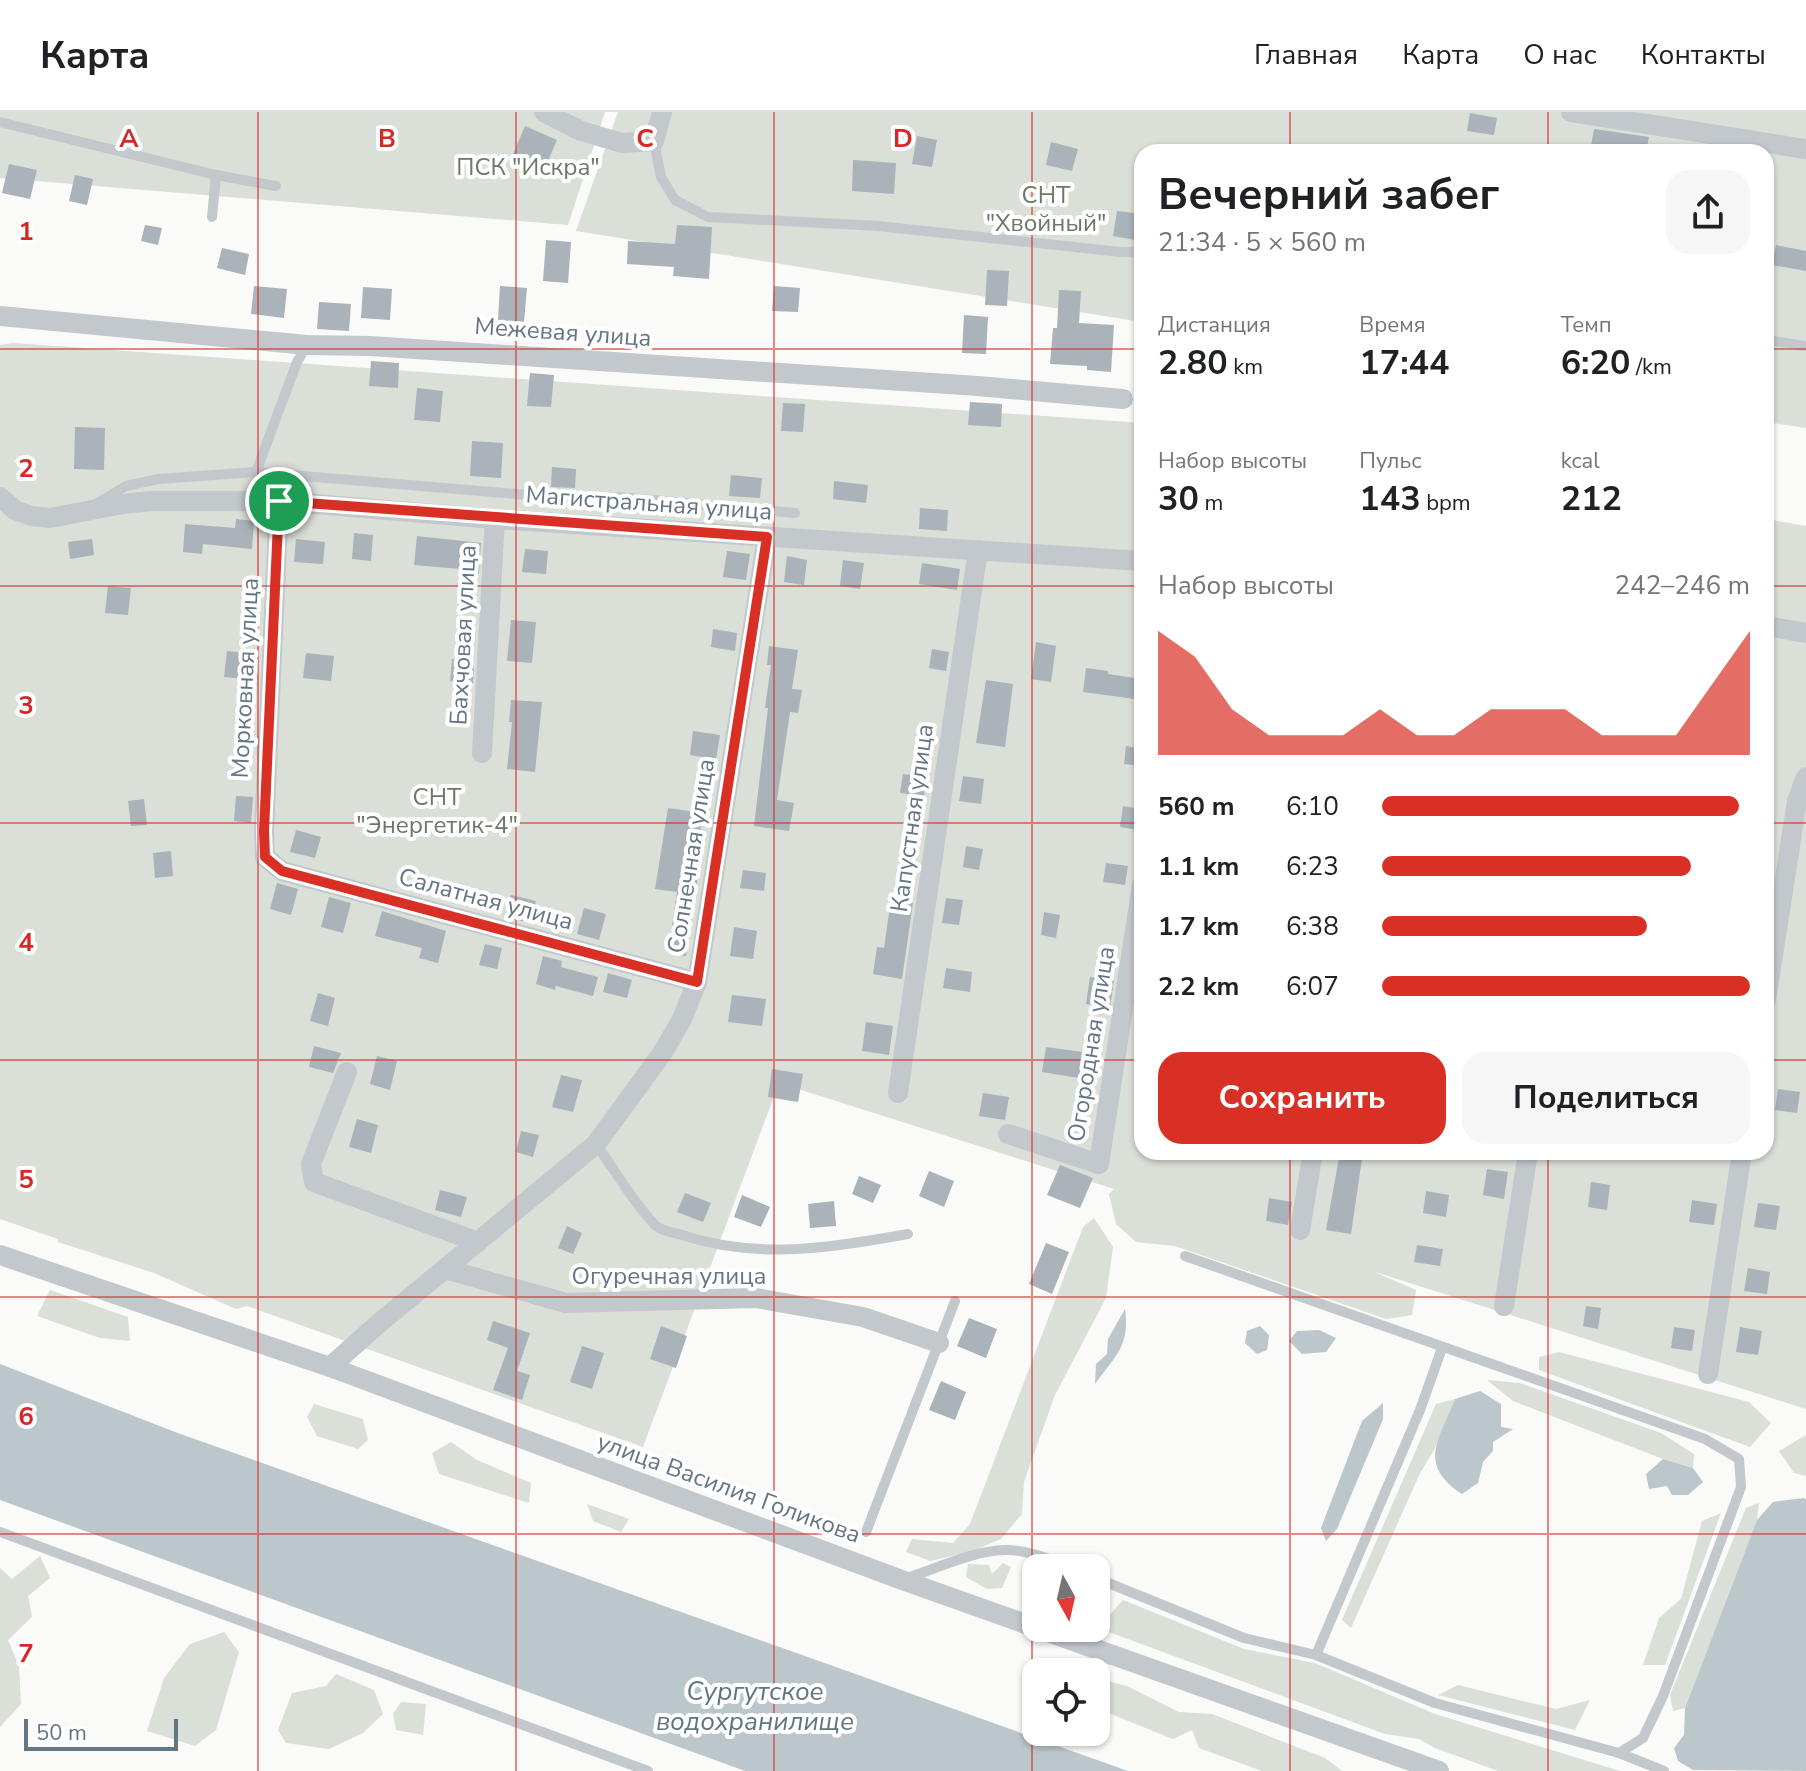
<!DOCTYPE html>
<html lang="ru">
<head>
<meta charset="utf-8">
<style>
	:root { --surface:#fff; --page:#f6f6f6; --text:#202124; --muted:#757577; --line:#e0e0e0; --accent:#d93025 }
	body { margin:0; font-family:"Nunito Sans",sans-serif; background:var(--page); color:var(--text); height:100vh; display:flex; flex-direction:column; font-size:30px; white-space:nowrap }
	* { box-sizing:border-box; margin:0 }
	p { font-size:26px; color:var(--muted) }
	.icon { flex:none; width:44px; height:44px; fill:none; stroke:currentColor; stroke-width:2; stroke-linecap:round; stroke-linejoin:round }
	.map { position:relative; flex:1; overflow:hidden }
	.panel { position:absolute; left:1134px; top:32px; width:640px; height:1016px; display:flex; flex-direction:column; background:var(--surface); border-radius:24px; box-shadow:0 2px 6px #0004 }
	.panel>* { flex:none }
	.needle { width:52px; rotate:172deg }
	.controls { position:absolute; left:1022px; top:1442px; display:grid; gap:16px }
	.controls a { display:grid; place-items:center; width:88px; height:88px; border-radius:16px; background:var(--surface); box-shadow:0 2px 6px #0004; font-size:40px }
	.scale { position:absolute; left:24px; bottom:20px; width:154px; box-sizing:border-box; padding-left:8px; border:4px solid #657683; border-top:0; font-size:22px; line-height:28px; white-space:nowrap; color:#657683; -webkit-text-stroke:6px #fff; paint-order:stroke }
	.pin { position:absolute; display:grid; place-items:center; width:68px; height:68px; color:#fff; margin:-34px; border:4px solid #fff; border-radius:50%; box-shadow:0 2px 8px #0007 }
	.round { display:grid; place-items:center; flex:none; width:84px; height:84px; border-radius:24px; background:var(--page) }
	.summary { display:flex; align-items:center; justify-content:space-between; height:136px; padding:0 24px }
	h1 { font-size:44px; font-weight:700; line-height:60px }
	.figures { display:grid; grid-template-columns:repeat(3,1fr); gap:12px; height:136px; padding:8px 24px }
	.figures div { display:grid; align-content:center }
	.figures b { font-size:34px; font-weight:700 }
	.figures small { font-size:22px; font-weight:400 }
	.figures p { font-size:22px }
	.chart { height:224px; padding:16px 24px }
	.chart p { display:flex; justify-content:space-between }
	.chart svg { width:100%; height:144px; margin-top:8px; fill:var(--accent); opacity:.7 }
	.button { display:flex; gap:16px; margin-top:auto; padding:16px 24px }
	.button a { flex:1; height:92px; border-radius:24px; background:var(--accent); color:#fff; font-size:32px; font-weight:700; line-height:92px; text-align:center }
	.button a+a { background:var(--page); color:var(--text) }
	ul { padding:0 24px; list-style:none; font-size:26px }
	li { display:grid; grid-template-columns:128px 96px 1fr; align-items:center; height:60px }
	li i { height:20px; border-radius:10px; background:var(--accent) }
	header { display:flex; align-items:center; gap:48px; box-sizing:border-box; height:112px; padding:0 40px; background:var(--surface); border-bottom:2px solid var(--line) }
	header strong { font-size:38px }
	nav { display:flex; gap:44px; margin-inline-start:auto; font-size:28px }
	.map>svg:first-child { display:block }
	.green { fill:#dadfd7 }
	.water { fill:#bbc7cb }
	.building { fill:#aab3b9 }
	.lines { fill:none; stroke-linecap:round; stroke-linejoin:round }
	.lane { stroke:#c3c8cc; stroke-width:10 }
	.street { stroke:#c3c8cc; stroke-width:20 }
	.route-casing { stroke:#fff; stroke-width:16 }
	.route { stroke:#d93025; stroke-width:10 }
	.grid { fill:none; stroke:#d62828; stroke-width:2; stroke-opacity:0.55 }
	.labels { text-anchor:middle; stroke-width:8; stroke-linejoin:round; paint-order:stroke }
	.park-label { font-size:24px; fill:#687a64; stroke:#fff }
	.street-label { font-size:24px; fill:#657683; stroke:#fff }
	.water-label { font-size:26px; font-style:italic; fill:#60757c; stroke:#fff }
	.grid-label { font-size:26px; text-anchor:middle; font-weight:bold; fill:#d62828; stroke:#fff; stroke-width:8; stroke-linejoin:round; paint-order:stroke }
</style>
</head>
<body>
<header>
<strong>Карта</strong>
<nav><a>Главная</a><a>Карта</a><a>О нас</a><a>Контакты</a></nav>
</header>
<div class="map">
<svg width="1806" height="1659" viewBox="0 0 1806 1659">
	<rect width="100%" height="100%" fill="#fafaf8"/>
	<g class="green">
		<path d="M0,0H605L568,113L0,66Z"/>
		<path d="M618,0H1806V316L1766,310V40H1142V210L576,119Z"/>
		<path d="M13,231L1142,311V1040H1766V407L1806,414V1297L1372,1159L1416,1178L1412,1203L1386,1207L1175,1134L1136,1130L1116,1112L1109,1082L1114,1077L779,971L643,1335L247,1194L236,1197L154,1161L58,1130V1127L0,1107V233Z"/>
		<path d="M1094,1106L1113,1135L1106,1186L1055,1283L1024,1370L1022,1402L1001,1427L970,1440L930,1449L906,1440L912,1427L953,1431L970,1412L1083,1115Z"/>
		<path d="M50,1178L128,1205L130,1229L100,1226L37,1204Z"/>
		<path d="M1559,1240L1749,1290L1771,1311L1750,1335L1539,1258V1245Z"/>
		<path d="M1487,1268L1520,1271L1661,1321L1694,1342L1693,1356L1663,1347L1513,1289Z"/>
		<path d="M1455,1287L1434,1338L1420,1361L1351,1516L1342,1508L1436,1292Z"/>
		<path d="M314,1292L363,1307L368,1328L358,1337L317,1324L307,1305Z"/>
		<path d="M1806,1323V1364L1794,1361L1779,1339Z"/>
		<path d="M451,1330L477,1348L531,1371L529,1391L439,1362L432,1341Z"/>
		<path d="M1759,1391L1757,1408L1685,1596L1673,1599L1670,1583L1746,1396Z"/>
		<path d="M587,1392L629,1407L621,1420L593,1409Z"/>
		<path d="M1721,1401L1665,1553H1643L1659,1506L1681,1487L1702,1409Z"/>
		<path d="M40,1444L50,1466L28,1484L32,1505L8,1528L19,1554L21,1592L0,1615V1456L12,1467Z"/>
		<path d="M1003,1451L1011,1455L1002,1476L987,1477L966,1465L968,1452L989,1453L992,1462Z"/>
		<path d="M1123,1488L1244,1537L1315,1551L1435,1602L1620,1659H1498L1435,1636L1419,1627L1385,1622L1098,1516Z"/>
		<path d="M224,1520L239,1540L216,1618L195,1634L147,1619L164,1566L190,1532Z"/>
		<path d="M336,1562L374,1578L383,1602L363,1621L329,1637L286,1631L278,1618L292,1581L326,1574Z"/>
		<path d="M1096,1566L1127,1574L1179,1600L1212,1602L1325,1646L1342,1659H1262L1199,1636L1192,1618L1173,1627L1096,1596Z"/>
		<path d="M1458,1573L1556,1597L1590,1588L1575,1618L1438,1583Z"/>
		<path d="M401,1590L426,1592L423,1623L396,1618L393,1602Z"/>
	</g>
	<g class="water">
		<path d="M1125,1197C1130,1234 1116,1243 1095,1272L1096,1252L1107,1242L1108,1227Z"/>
		<path d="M1260,1214L1269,1223L1267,1238L1257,1242L1245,1231L1247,1219Z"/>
		<path d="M1319,1218L1336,1226L1326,1240L1302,1242L1289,1229L1297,1219Z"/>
		<path d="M0,1252L175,1320L1128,1659H745L0,1388Z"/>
		<path d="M1480,1279L1501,1292V1315L1513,1317L1493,1330V1339L1483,1350L1478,1371L1462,1382C1417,1352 1439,1328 1455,1287Z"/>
		<path d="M1383,1291V1307L1337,1417L1326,1429L1321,1416L1362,1309Z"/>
		<path d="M1663,1347L1693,1356L1703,1370L1688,1383H1672L1667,1374L1649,1377L1646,1362Z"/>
		<path d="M1803,1386L1806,1387V1659L1693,1658L1678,1649L1674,1636L1684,1623L1685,1596L1757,1408L1773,1390Z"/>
	</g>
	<g class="building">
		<path d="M1470,1L1497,6L1494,23L1467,19Z"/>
		<path d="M525,14L557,28L545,56L513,42Z"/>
		<path d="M1594,17L1649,25L1646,40H1590Z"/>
		<path d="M917,24L937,28L932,55L912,52Z"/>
		<path d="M1051,30L1078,37L1072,59L1046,53Z"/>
		<path d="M853,48L896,51L894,82L852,79Z"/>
		<path d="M9,52L37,58L30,87L2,81Z"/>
		<path d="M75,63L93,67L87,93L69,89Z"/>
		<path d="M1117,99L1142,102V129L1113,124Z"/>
		<path d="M145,113L162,116L158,133L141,129Z"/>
		<path d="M677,113L712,115L709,167L673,164L674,155L627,152L628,129L675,132Z"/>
		<path d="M546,128L571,130L568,171L543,169Z"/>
		<path d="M1776,133L1806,139V159L1772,153Z"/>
		<path d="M222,136L249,142L245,163L217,156Z"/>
		<path d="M987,158L1009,159L1007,194L985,193Z"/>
		<path d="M254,174L287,177L284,206L251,202Z"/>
		<path d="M500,174L527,176L524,210L498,208Z"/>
		<path d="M774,174L800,176L798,200L772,199Z"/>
		<path d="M363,175L392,177L390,208L361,206Z"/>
		<path d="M1059,178L1081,179L1079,211L1114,213L1111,260L1087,258V254L1050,252L1053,216H1057Z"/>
		<path d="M319,190L351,192L349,219L317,217Z"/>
		<path d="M964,203L988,205L986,242L962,241Z"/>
		<path d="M371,249L399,251L398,276L369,274Z"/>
		<path d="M530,261L554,263L551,295L527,294Z"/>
		<path d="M417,276L443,279L440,310L414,308Z"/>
		<path d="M970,290L1002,292L1001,315L968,313Z"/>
		<path d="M783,291L805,292L803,320L781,319Z"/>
		<path d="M75,315L105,316L104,358L74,357Z"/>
		<path d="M472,329L503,331L501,366L470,364Z"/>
		<path d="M552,355L576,357L575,376L551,375Z"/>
		<path d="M731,363L762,366L760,386L729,384Z"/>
		<path d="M834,369L868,373L866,391L833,387Z"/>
		<path d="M920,396L948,398L947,419L919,417Z"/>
		<path d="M236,407L254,409L252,437L203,432L202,442L183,440L185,412L235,416Z"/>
		<path d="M354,421L373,423L371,449L352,447Z"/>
		<path d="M417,424L481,431L479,462L461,460V457L414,453Z"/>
		<path d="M92,427L94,443L70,447L68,430Z"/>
		<path d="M296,427L325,430L323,452L294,450Z"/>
		<path d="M525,437L548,439L546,462L522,460Z"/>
		<path d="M727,439L750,442L746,468L723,465Z"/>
		<path d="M787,444L807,448L804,473L784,470Z"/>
		<path d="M843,448L864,451L860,477L840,474Z"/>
		<path d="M922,451L960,457L957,478L919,472Z"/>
		<path d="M108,474L131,476L128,503L105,501Z"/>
		<path d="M511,508L536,510L532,551L507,549Z"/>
		<path d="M713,517L737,521L735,539L711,535Z"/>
		<path d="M1036,530L1056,534L1051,570L1031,567Z"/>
		<path d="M769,534L798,538L792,577L802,578L798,601L790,600L777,688L794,691L789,719L754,714L768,596H765L771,553H767Z"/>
		<path d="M932,537L949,540L946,559L929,556Z"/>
		<path d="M227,539L257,542L255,568L224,565Z"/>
		<path d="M306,541L334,544L331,569L303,566Z"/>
		<path d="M452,547L474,550L473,571L450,569Z"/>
		<path d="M1086,556L1108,559V562L1142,567V588L1083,580Z"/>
		<path d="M986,568L1013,572L1005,635L976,631Z"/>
		<path d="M511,588L542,590L535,660L507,657L512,610H509Z"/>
		<path d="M693,619L720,623L716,647L690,643Z"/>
		<path d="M1126,634L1142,637V654L1124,652Z"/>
		<path d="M903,662L927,665L924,684L900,681Z"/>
		<path d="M963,664L984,667L981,692L959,689Z"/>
		<path d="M236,684L253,685L251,711L234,709Z"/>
		<path d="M144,687L147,713L131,714L128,689Z"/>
		<path d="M1123,694L1141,697L1138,718L1120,715Z"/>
		<path d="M668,696L703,701L696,749L700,750L686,844L668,841L677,780L655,777Z"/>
		<path d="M296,718L321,725L315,746L290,740Z"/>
		<path d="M966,734L983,737L979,758L963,755Z"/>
		<path d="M171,739L173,764L155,766L153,741Z"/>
		<path d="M1106,751L1128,754L1125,773L1103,770Z"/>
		<path d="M743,758L766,761L764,779L740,776Z"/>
		<path d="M277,771L298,777L291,803L270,797Z"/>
		<path d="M511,783L536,789L530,811L505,805Z"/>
		<path d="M329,785L351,791L343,821L321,815Z"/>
		<path d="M946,786L963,788L959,813L942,811Z"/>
		<path d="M891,787L913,791L902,867L873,862L877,835L884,836Z"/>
		<path d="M584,796L606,802L599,828L577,822Z"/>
		<path d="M382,799L446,819L438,851L419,846L422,836L375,824Z"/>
		<path d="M1044,800L1060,803L1056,826L1041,823Z"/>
		<path d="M734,815L757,819L753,847L730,844Z"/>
		<path d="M485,832L502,836L497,857L479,853Z"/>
		<path d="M543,844L562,849L561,855L598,865L593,884L556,874L555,878L536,872Z"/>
		<path d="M946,856L972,860L970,880L943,876Z"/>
		<path d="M608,861L632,868L627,886L603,880Z"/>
		<path d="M1090,865L1114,868L1110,896L1086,892Z"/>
		<path d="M318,881L335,886L328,914L310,909Z"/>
		<path d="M732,883L766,887L762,914L728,910Z"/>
		<path d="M866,910L893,914L889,943L862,939Z"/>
		<path d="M314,934L341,941L333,961L309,955Z"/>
		<path d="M1046,935L1083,940L1079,966L1042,960Z"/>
		<path d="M377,944L397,949L390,978L370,972Z"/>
		<path d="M772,957L803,962L798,990L768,985Z"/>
		<path d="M561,963L582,968L573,1000L552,995Z"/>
		<path d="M1778,977L1800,980L1797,1001L1775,998Z"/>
		<path d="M983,981L1009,985L1005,1008L979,1004Z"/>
		<path d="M357,1007L378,1013L371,1041L349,1035Z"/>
		<path d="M521,1019L539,1023L533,1045L516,1040Z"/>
		<path d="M1340,1040H1363L1351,1122L1326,1118Z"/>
		<path d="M1060,1053L1093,1066L1080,1096L1047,1083Z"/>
		<path d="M1487,1057L1508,1060L1504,1087L1483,1083Z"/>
		<path d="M929,1059L954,1069L944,1095L919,1084Z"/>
		<path d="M859,1064L881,1073L873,1091L852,1082Z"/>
		<path d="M1591,1070L1610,1073L1607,1098L1588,1095Z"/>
		<path d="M440,1078L467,1085L461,1105L435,1098Z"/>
		<path d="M1426,1079L1449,1083L1446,1105L1423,1101Z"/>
		<path d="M685,1081L711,1091L703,1110L677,1100Z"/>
		<path d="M742,1083L770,1095L761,1115L734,1105Z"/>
		<path d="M1269,1086L1292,1090L1288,1113L1266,1109Z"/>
		<path d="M1692,1088L1717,1092L1714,1113L1689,1110Z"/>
		<path d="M834,1089L836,1114L810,1116L808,1092Z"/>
		<path d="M1758,1091L1780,1094L1776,1118L1754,1115Z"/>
		<path d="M567,1114L582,1121L573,1142L558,1136Z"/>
		<path d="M1046,1131L1069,1140L1052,1182L1029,1172Z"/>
		<path d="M1417,1133L1443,1137L1440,1154L1414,1150Z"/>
		<path d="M1748,1156L1770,1160L1767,1182L1744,1179Z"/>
		<path d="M1586,1194L1601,1196L1598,1217L1583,1214Z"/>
		<path d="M969,1206L997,1217L986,1246L957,1234Z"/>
		<path d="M493,1209L530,1221L517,1259L530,1263L522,1288L493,1278L508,1236L487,1228Z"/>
		<path d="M661,1214L687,1224L676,1256L650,1247Z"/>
		<path d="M1674,1215L1695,1218L1692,1239L1671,1236Z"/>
		<path d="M1740,1215L1762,1219L1758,1243L1736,1240Z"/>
		<path d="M582,1234L604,1241L592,1277L570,1270Z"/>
		<path d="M941,1269L966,1280L955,1308L929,1298Z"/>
	</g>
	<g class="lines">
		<g class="lane">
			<path d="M0,10L216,63L276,74"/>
			<path d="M654,29L661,65L675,88L708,105L878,114L1121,140H1142"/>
			<path d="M212,105L216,63"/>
			<path d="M1766,228L1806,234"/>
			<path d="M256,360L576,387L620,385L795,401"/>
			<path d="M96,392L126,374L158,367L256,360L297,250L307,233"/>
			<path d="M596,1032C614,1057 633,1090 654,1112C660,1119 673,1120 682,1123C758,1148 831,1136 908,1122"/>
			<path d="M1185,1144L1705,1327L1739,1347L1741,1375L1663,1584L1643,1626L1619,1641"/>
			<path d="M0,1420L648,1659"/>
			<path d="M866,1420L955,1189"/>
			<path d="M907,1466C938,1456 972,1439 1005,1438C1026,1437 1052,1448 1072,1456"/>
			<path d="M1096,1466L1244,1526L1316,1543L1435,1591L1619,1641L1664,1659"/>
			<path d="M1316,1543L1420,1298L1442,1236"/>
		</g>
		<g class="street">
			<path d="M544,0L581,19L622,31L654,29L662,0"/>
			<path d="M1571,0L1806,37"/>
			<path d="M0,204L307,233L370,234L978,274L1123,287"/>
			<path d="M0,385L15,398L31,404L50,406L123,392L152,389H279L495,407L1142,449"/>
			<path d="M279,389L264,719L265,745L282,759L697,870"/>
			<path d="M1766,514L1806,521"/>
			<path d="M482,641L495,407"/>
			<path d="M1766,888L1797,689L1806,665"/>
			<path d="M347,960L311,1052L314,1070L478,1130"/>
			<path d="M898,981L978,438"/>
			<path d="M1008,1022L1099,1052L1142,773"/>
			<path d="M1300,1118L1313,1040"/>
			<path d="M0,1143L330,1255L902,1468L1439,1659"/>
			<path d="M445,1157L566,1191L756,1186L863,1205L939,1231"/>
			<path d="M1504,1194L1528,1040"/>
			<path d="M330,1255L378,1212L596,1032L663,940L682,907L697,870L767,425"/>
			<path d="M1708,1262L1742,1040"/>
		</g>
	</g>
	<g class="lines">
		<g class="route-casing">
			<path id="route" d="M279,389L767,425L697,870L282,759L265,745L264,719Z"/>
		</g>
		<use href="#route" class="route"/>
	</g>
	<path class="grid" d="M258,0V1659M516,0V1659M774,0V1659M1032,0V1659M1290,0V40M1548,0V40M0,237H1142M1766,237H1806M0,474H1142M1766,474H1806M0,711H1142M1766,711H1806M0,948H1142M1766,948H1806M1290,1040V1659M1548,1040V1659M0,1185H1806M0,1422H1806"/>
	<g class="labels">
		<g class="park-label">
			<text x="528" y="63">ПСК "Искра"</text>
			<text x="1046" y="91">СНТ<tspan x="1046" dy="28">"Хвойный"</tspan></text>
			<text x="437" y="693">СНТ<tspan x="437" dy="28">"Энергетик-4"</tspan></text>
		</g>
		<g class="street-label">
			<text transform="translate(563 220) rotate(4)" y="8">Межевая улица</text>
			<text transform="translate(649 391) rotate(4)" y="8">Магистральная улица</text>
			<text transform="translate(463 523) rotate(-87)" y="8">Бахчовая улица</text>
			<text transform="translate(245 566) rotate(-87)" y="8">Морковная улица</text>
			<text transform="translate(912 706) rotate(-82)" y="8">Капустная улица</text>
			<text transform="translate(691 744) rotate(-81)" y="8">Солнечная улица</text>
			<text transform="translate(486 787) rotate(15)" y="8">Салатная улица</text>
			<text transform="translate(1091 932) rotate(-81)" y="8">Огородная улица</text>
			<text x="669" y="1172">Огуречная улица</text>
			<text transform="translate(729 1376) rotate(20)" y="8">улица Василия Голикова</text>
		</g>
		<g class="water-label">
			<text x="755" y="1588">Сургутское<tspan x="755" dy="30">водохранилище</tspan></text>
		</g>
	</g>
	<g class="grid-label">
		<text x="129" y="35">A</text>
		<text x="387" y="35">B</text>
		<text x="645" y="35">C</text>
		<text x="903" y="35">D</text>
		<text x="26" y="128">1</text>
		<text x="26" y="365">2</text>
		<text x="26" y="602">3</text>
		<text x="26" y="839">4</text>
		<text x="26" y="1076">5</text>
		<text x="26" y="1313">6</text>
		<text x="26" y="1550">7</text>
	</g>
</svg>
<div class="controls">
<a><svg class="needle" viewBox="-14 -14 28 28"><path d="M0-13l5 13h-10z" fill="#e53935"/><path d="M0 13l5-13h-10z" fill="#757577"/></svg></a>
<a><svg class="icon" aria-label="locate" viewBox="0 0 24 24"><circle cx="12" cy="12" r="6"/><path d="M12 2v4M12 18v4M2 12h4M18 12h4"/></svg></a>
</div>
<div class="scale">50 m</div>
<div class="pin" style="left:279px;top:389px;background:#1e9e55"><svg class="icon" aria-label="arrive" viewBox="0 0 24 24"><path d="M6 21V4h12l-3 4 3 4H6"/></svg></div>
<section class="panel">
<div class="summary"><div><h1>Вечерний забег</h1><p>21:34 · 5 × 560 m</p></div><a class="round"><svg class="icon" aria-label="share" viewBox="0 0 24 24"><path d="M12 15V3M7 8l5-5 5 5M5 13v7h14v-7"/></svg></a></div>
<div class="figures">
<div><p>Дистанция</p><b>2.80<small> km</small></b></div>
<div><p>Время</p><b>17:44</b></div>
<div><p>Темп</p><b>6:20<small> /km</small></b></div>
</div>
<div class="figures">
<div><p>Набор высоты</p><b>30<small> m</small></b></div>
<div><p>Пульс</p><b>143<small> bpm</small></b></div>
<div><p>kcal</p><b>212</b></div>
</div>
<div class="chart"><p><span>Набор высоты</span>242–246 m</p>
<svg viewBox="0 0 160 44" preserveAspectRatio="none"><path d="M0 44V6L10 14L20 30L30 38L40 38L50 38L60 30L70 38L80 38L90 30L100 30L110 30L120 38L130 38L140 38L150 22L160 6V44z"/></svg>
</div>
<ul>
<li><b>560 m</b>6:10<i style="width:97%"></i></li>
<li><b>1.1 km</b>6:23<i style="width:84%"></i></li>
<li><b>1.7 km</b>6:38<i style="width:72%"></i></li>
<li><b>2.2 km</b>6:07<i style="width:100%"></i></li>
</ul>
<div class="button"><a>Сохранить</a><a>Поделиться</a></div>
</section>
</div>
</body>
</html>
